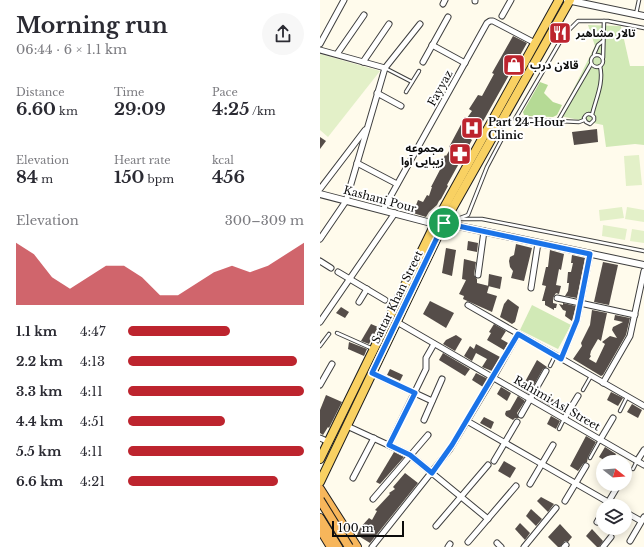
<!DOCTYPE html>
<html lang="en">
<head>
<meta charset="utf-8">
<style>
	:root { --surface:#fff; --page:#f7f7f7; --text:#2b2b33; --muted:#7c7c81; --accent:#bd242e }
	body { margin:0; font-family:"Libre Baskerville","Noto Sans Arabic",serif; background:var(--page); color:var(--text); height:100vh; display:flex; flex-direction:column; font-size:15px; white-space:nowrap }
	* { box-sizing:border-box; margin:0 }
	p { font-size:13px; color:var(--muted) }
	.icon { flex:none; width:22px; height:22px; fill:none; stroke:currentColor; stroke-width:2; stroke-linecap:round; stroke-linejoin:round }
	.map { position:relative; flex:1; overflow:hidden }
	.drawer { display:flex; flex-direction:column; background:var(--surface); width:320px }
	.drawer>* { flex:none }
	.needle { width:26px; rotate:107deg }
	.fabs { position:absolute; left:276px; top:455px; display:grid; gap:8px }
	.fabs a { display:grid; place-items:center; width:36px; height:36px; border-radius:50%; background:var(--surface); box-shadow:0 2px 10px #0003; font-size:20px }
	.scale { position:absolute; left:12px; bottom:10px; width:72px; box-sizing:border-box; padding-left:4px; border:2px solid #0c0c0c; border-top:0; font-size:11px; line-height:14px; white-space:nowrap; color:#0c0c0c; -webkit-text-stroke:3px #fff; paint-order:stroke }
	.pin { position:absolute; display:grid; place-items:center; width:34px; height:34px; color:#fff; margin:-17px; border:2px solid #fff; border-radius:50%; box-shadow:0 1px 4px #0007 }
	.round { display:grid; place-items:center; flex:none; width:42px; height:42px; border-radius:21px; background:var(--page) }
	.summary { display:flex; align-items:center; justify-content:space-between; height:68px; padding:0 16px }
	h1 { font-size:22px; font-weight:800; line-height:30px }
	.figures { display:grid; grid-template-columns:repeat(3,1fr); gap:6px; height:68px; padding:4px 16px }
	.figures div { display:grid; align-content:center }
	.figures b { font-size:17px; font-weight:800 }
	.figures small { font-size:11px; font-weight:400 }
	.figures p { font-size:11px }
	.chart { height:112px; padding:8px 16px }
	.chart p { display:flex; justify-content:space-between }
	.chart svg { width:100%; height:72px; margin-top:4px; fill:var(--accent); opacity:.7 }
	ul { padding:0 16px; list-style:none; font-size:13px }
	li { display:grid; grid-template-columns:64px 48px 1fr; align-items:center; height:30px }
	li i { height:10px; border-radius:5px; background:var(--accent) }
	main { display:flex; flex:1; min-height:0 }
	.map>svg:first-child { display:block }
	.green { fill:#d1e9b6 }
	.forest { fill:#b5da95 }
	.pitch { fill:#e3f0c8 }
	.building { fill:#554d49 }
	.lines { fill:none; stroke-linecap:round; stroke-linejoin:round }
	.service-casing { stroke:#3f3f3f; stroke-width:4.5 }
	.minor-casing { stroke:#3f3f3f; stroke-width:7 }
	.tertiary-casing { stroke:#3f3f3f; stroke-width:8 }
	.primary-casing { stroke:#1d1d1d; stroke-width:10 }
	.trunk-casing { stroke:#1d1d1d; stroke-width:10 }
	.service { stroke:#fff; stroke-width:2.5 }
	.minor { stroke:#fff; stroke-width:5 }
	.tertiary { stroke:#fff; stroke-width:6 }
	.primary { stroke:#f9d162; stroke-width:8 }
	.trunk { stroke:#f7b65b; stroke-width:8 }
	.trunk-bridge-casing { stroke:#1d1d1d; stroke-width:10; stroke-linecap:butt }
	.trunk-bridge { stroke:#f7b65b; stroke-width:8 }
	.route-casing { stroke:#fff; stroke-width:8 }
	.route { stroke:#1a73e8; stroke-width:5 }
	.labels { text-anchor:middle; stroke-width:4; stroke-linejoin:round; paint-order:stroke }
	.poi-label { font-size:11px; font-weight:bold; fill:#0c0c0c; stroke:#fff; text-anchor:start }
	.street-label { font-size:11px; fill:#0c0c0c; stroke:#fff }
</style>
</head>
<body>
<main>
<section class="drawer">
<div class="summary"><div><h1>Morning run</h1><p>06:44 · 6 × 1.1 km</p></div><a class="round"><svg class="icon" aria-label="share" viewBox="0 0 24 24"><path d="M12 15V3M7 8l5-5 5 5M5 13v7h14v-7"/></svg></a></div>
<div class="figures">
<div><p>Distance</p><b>6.60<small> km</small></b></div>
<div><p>Time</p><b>29:09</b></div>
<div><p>Pace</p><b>4:25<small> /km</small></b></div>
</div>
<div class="figures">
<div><p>Elevation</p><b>84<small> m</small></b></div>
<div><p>Heart rate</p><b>150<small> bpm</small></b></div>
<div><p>kcal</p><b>456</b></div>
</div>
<div class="chart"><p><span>Elevation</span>300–309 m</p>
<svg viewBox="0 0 160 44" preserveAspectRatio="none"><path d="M0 44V6L10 13L20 27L30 34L40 27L50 20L60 20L70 27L80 38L90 38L100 31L110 24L120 20L130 24L140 20L150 13L160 6V44z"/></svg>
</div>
<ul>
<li><b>1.1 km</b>4:47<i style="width:58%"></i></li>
<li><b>2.2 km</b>4:13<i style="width:96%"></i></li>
<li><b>3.3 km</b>4:11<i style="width:100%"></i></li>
<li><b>4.4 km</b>4:51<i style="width:55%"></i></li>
<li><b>5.5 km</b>4:11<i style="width:100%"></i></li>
<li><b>6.6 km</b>4:21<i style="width:85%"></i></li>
</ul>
</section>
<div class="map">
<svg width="324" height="547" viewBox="0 0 324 547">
	<rect width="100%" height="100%" fill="#fffbec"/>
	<g class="green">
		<path d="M268,25L301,26L310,66H324V145L315,144L286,147L283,125L240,116L275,46Z"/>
		<path d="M212,305L251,325L238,349L200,330Z"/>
	</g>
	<path class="forest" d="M220,82L228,85L224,93L233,102L242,105L237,115L233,117L208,116L204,115L203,112Z"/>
	<g class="pitch">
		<path d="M0,54L60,71L8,137L0,130Z"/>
		<path d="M319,155L322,185L306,186L304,156Z"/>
		<path d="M302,207L304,218L280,221L279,210Z"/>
		<path d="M307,207L324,210V222L305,219Z"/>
		<path d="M283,225L307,229L305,240L282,236Z"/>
		<path d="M312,229L324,231V243L310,241Z"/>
	</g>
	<g class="building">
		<path d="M193,36L207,43L161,125L157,123L152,131L149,138L152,140L127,185L128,186L121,199L119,201L117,205L109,212L106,217L93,213L98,200L103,202L107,195L109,196L112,187H111L123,164L121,163L125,155L126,156L131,148L129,147L145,117L147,118L152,111L149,109L158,95L162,96L174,74L172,73Z"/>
		<path d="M277,129L278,142L254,145L252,132Z"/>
		<path d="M0,137L6,141L0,149Z"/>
		<path d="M148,241L158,243L157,252L147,250Z"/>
		<path d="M196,244L212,248L204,281L191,278L193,271L190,267L189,261L190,257L194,255Z"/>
		<path d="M126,248L136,250L132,276L122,273Z"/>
		<path d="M230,250L244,254L241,270L239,269L236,285L241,286L239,294L236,293L233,298V303L237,304L236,308H234V310L225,305V301H222L226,286L222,285L226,267H228Z"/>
		<path d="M252,255L265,258L257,298L245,296L248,291L249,283H247L248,272H251L253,263H251Z"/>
		<path d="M144,259L156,262L154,275L157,279V283L169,286L167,293L177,296L172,312L143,299L144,296L139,294L146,280L142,279Z"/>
		<path d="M283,262L298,265L289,305L274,302Z"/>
		<path d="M169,274L182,277L180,289L168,286Z"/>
		<path d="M188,299L199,307L195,322L192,324L180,317L184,304Z"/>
		<path d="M110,301L134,313L126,328L103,314Z"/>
		<path d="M243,303L256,306L252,321L245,316L246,311L243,310L239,304L243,305Z"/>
		<path d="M21,307L29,312L25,318L16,313Z"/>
		<path d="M272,310L287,313L281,341L278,339L271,351L270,355L271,356L269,359L276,363L285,344L282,342L290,336L297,338L292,330L293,327L303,322L294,320L295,315L310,318L306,335L283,375L281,376L253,359L262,346L261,343L270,325Z"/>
		<path d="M51,324L58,327L49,344L41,341Z"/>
		<path d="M174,324L186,331L181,339L188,343L184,350L167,340L171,333L169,332Z"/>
		<path d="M136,335L142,339L135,351L123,344L126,340Z"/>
		<path d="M29,342L47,349L44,356L28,349Z"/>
		<path d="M156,344L180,357L172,371L162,367L167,359L156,353L152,361L144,356L150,346L154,349Z"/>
		<path d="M123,353L150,369L145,376L119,360Z"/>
		<path d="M217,360L227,367L223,369L209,394L201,389Z"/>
		<path d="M70,369L83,375L80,381L67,375Z"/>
		<path d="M156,373L168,379L163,387L152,380Z"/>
		<path d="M181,387L191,393L187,401L177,394Z"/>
		<path d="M291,392L303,398L298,406L287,400Z"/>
		<path d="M224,394L234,400L230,406L220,400Z"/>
		<path d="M6,395L22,402L9,428L8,427L3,435L0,433V410Z"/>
		<path d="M198,396L205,401L197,413L199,418H195L193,420L186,416L185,414L186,411L190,410Z"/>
		<path d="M312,404L322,410L318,418L307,412Z"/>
		<path d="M231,416L240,421L236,429L227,424Z"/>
		<path d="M164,417L174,422L171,429L160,423Z"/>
		<path d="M266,436L276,442L268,457L267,462L263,464L258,471L250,466Z"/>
		<path d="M285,447L296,454L292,461L290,460L287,462L279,457Z"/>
		<path d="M74,452L84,457L60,484L56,482Z"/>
		<path d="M184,461L196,468L190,478L178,471Z"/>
		<path d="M85,473L98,483L50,543L37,535L40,528L49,518L52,520L57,511L55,510L70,494L69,493L75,489L73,487Z"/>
		<path d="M221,497L234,504L228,512L217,501Z"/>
		<path d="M211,509L222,519L216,526L206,516Z"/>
		<path d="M200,523L210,533L205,540L195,529Z"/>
		<path d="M240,524L252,537L248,542L245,541L240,547H238L228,537Z"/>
		<path d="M272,529L283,541L279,547H277L266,536Z"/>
	</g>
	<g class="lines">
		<g class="service-casing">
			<g id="service">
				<path d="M316,14L319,0"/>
				<path d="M274,54L278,45L283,41"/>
				<circle cx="277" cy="61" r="6"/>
				<path d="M283,58L284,21"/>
				<path d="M65,68L92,82"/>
				<path d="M86,92L99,71"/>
				<path d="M272,115C268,113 266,114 264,118L266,122L270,124L274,120V117L272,115C276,98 284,83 280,66"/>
				<path d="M264,120L259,122L195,119L244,35L258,21H288L324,28"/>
				<path d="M238,121L271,64"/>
				<path d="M140,218L148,215L167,167L185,133"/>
				<path d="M129,222L137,219H162L324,251"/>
				<path d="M17,333L53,349"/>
				<path d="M0,346L9,334"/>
				<path d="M230,366L235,356"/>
				<path d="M263,390L271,376"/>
				<path d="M300,411L307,397"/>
				<path d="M239,429L244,419"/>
				<path d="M270,458L280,440"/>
				<path d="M313,469L317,461"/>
			</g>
		</g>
		<g class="minor-casing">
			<g id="minor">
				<path d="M155,1V0"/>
				<path d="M123,4L125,0"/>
				<path d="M182,16L191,0"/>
				<path d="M0,44L24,0"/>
				<path d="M112,45L145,63"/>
				<path d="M0,50L65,68"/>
				<path d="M17,54L44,15"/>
				<path d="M43,62L69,24"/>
				<path d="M103,62L128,17"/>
				<path d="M57,93L81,106"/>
				<path d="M37,163L77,184"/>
				<path d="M0,189L45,130"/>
				<path d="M63,210L167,23L170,21H173L215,43"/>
				<path d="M0,239L26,201L65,68L100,24"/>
				<path d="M0,261L11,268"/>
				<path d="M18,272L65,300"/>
				<path d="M158,275L164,231"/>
				<path d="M211,288L218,243"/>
				<path d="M237,298L315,315"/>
				<path d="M39,302L47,289"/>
				<path d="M148,305L324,406"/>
				<path d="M0,322L75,213"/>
				<path d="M77,322L324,465"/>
				<path d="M241,359L257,320L270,254"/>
				<path d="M52,373L112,401"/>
				<path d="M283,383L310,336L324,271"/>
				<path d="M0,385L12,364"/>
				<path d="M201,415L226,371"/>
				<path d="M244,419L258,396"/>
				<path d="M104,420L122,379"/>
				<path d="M147,421L295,506"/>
				<path d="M27,426L90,455L168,519"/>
				<path d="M0,438L9,442"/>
				<path d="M280,440L293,418"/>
				<path d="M69,445L106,369V358L114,344"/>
				<path d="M174,461L197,422"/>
				<path d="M317,461L324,450"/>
				<path d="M33,478L54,438"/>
				<path d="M210,484L233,445"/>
				<path d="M53,499L108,435"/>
				<path d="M245,501L266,466"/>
				<path d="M286,506L299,484"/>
				<path d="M305,512L321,521"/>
				<path d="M277,522L283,512"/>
				<path d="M116,526L168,465"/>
				<path d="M310,541L324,517"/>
				<path d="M148,542L196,486"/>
				<path d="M177,543L181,547"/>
				<path d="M52,547L130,449L173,378L198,334"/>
				<path d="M128,547L130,544"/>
				<path d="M204,547L236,508"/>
				<path d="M244,547L246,545"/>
				<path d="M283,547L291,537"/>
			</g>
		</g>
		<g class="tertiary-casing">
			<g id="tertiary">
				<path d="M247,0L324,16"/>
				<path d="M0,194L115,224"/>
				<path d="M124,223L324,265"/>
			</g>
		</g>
		<g class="primary-casing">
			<g id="primary">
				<path d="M0,459L115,224L239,0"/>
				<path d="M0,482L124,223L250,0"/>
			</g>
		</g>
		<g class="trunk-casing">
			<g id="trunk">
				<path d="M0,489L37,547"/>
				<path d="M0,518L18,547"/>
				<path d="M0,529L11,547"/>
			</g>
		</g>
		<use href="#service" class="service"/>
		<use href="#minor" class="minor"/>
		<use href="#tertiary" class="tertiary"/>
		<use href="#primary" class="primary"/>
		<use href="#trunk" class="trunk"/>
		<g class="trunk-bridge-casing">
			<path id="trunk-bridge" d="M0,500L29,547"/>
		</g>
		<use href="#trunk-bridge" class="trunk-bridge"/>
	</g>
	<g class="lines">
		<g class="route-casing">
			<path id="route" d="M124,223L270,254L257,320L241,359L198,334L132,445L112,473L90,455L69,445L95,393L52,373Z"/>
		</g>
		<use href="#route" class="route"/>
	</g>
	<defs>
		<g id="restaurant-square" transform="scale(1.15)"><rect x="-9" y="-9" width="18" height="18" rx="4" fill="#bd242e" stroke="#fff"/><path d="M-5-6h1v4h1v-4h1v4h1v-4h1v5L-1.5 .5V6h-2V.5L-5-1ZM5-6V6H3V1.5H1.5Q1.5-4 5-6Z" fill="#fff"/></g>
		<g id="shop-square" transform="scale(1.15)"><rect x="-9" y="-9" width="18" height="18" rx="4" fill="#bd242e" stroke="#fff"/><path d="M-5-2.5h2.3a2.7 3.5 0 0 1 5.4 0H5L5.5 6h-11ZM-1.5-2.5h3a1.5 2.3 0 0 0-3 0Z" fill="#fff"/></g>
		<g id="hospital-square" transform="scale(1.15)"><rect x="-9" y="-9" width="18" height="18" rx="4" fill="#bd242e" stroke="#fff"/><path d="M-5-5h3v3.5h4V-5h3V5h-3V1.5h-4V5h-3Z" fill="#fff"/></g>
		<g id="pharmacy-square" transform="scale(1.15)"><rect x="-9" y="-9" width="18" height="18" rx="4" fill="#bd242e" stroke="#fff"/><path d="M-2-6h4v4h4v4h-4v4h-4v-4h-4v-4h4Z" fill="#fff"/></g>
	</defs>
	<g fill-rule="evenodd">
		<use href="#restaurant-square" x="240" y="33"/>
		<use href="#shop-square" x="194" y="65"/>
		<use href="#hospital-square" x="152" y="128"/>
		<use href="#pharmacy-square" x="140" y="154"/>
	</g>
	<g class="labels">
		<g class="poi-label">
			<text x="256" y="37">تالار مشاهیر</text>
			<text x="210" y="69">قالان درب</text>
			<text x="168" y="126">Part 24-Hour<tspan x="168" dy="13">Clinic</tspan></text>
			<text x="124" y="152" text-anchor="end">مجموعه<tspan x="124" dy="13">زیبایی آوا</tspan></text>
		</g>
		<g class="street-label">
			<text transform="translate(120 88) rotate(-61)" y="4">Fayyaz</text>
			<text transform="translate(60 199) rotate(15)" y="4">Kashani Pour</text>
			<text transform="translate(77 297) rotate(-64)" y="4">Sattar Khan Street</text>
			<text transform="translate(237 403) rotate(30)" y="4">Rahimi Asl Street</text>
		</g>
	</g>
</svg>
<div class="fabs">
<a><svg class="needle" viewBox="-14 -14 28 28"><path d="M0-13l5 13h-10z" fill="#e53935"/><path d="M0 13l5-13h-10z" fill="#7c7c81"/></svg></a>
<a><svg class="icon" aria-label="layers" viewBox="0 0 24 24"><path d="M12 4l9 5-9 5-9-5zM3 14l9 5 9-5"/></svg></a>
</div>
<div class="scale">100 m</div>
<div class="pin" style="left:124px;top:223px;background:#1e9e55"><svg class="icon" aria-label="arrive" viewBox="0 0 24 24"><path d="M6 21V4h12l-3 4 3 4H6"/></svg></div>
</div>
</main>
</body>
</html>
